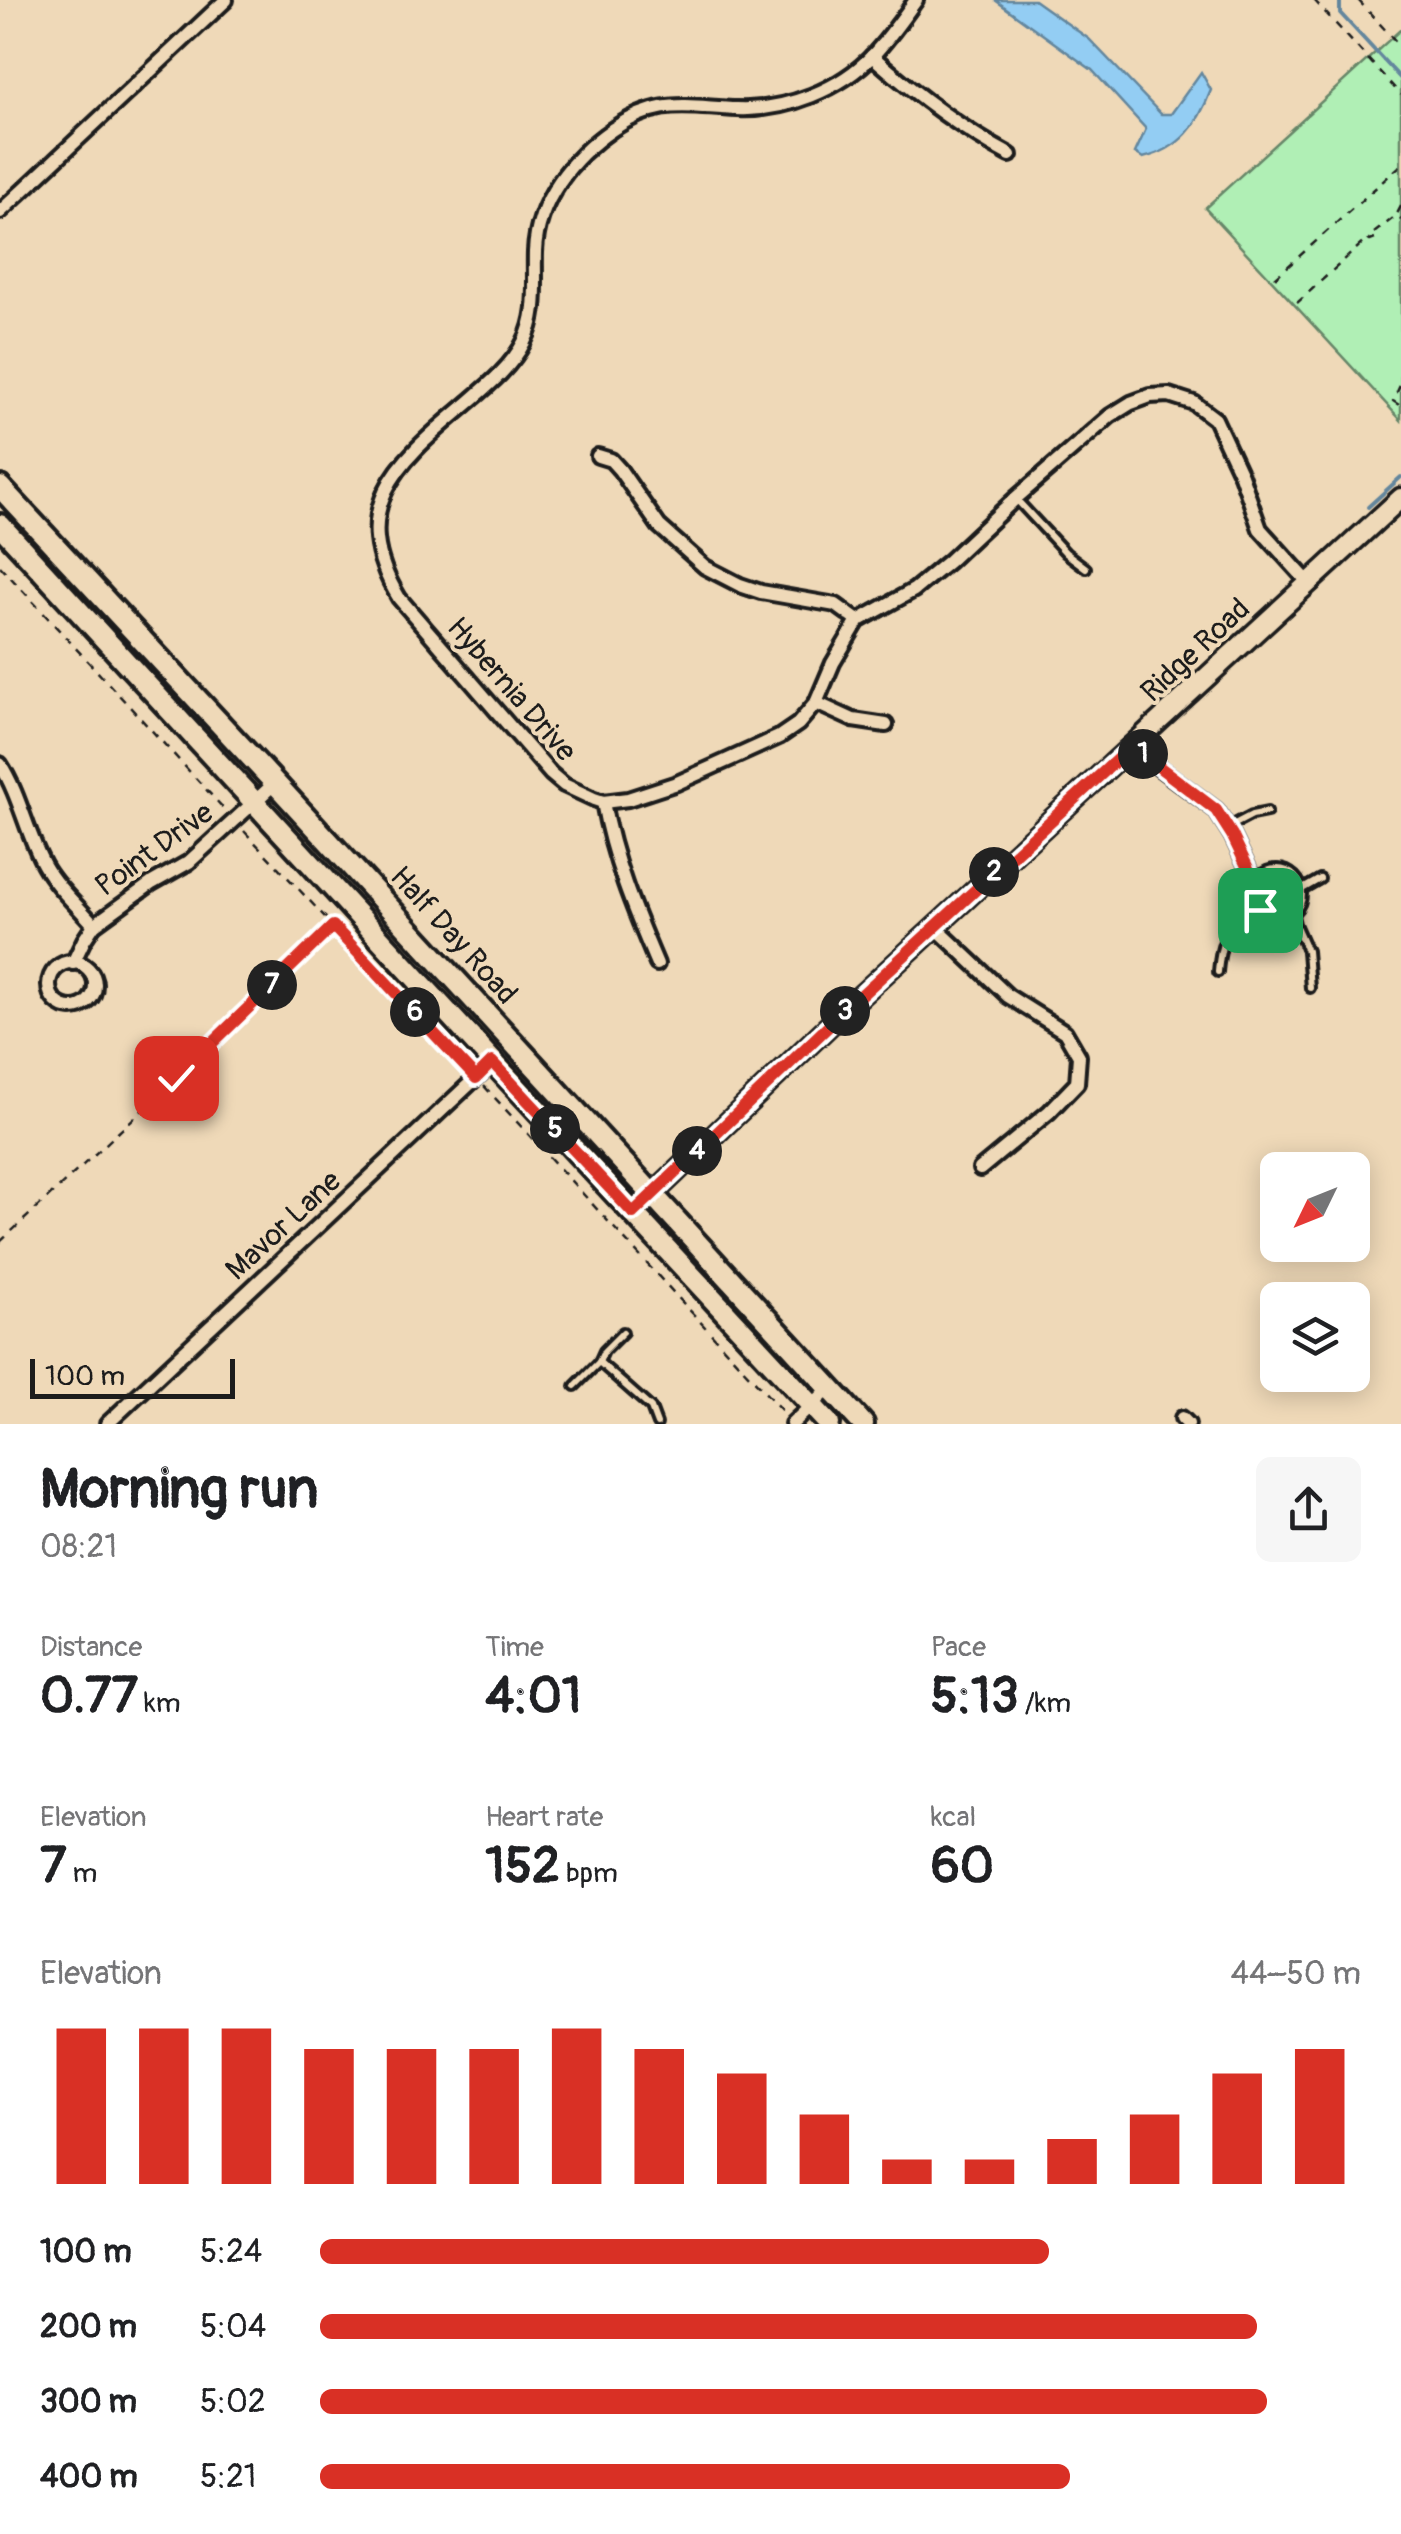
<!DOCTYPE html>
<html lang="en">
<head>
<meta charset="utf-8">
<style>
	:root { --surface:#fff; --page:#f6f6f6; --text:#202124; --muted:#757577; --accent:#d93025 }
	body { margin:0; font-family:Pangolin,sans-serif; background:var(--page); color:var(--text); height:100vh; display:flex; flex-direction:column; font-size:38px; white-space:nowrap }
	* { box-sizing:border-box; margin:0 }
	p { font-size:32px; color:var(--muted) }
	.icon { flex:none; width:55px; height:55px; fill:none; stroke:currentColor; stroke-width:2; stroke-linecap:round; stroke-linejoin:round }
	.map { position:relative; height:1424px; overflow:hidden }
	.details { display:flex; flex-direction:column; background:var(--surface); flex:1 }
	.details>* { flex:none }
	.needle { width:65px; rotate:227deg }
	.fabs { position:absolute; left:1260px; top:1152px; display:grid; gap:20px }
	.fabs a { display:grid; place-items:center; width:110px; height:110px; border-radius:15px; background:var(--surface); box-shadow:0 5px 25px #0003; font-size:50px }
	.scale { position:absolute; left:30px; bottom:25px; width:205px; box-sizing:border-box; padding-left:10px; border:5px solid #1c1c1c; border-top:0; font-size:28px; line-height:35px; white-space:nowrap; color:#1c1c1c; -webkit-text-stroke:8px #efd9b8; paint-order:stroke }
	.pin { position:absolute; display:grid; place-items:center; width:85px; height:85px; color:#fff; margin:-42px; border-radius:20px; box-shadow:0 5px 15px #0006 }
	.km { position:absolute; width:50px; height:50px; margin:-25px; border-radius:50%; background:#222; color:#fff; font-size:28px; line-height:50px; text-align:center }
	.round { display:grid; place-items:center; flex:none; width:105px; height:105px; border-radius:15px; background:var(--page) }
	.headline { display:flex; align-items:center; justify-content:space-between; height:170px; padding:0 40px }
	h1 { font-size:55px; font-weight:700; line-height:75px }
	.stats { display:grid; grid-template-columns:repeat(3,1fr); gap:15px; height:170px; padding:10px 40px }
	.stats div { display:grid; align-content:center }
	.stats b { font-size:50px; font-weight:700 }
	.stats small { font-size:28px; font-weight:400 }
	.stats p { font-size:28px }
	.chart { height:280px; padding:20px 40px }
	.chart p { display:flex; justify-content:space-between }
	.chart svg { width:100%; height:180px; margin-top:10px; stroke:var(--accent); stroke-width:6 }
	ul { padding:0 40px; list-style:none; font-size:32px }
	li { display:grid; grid-template-columns:160px 120px 1fr; align-items:center; height:75px }
	li i { height:25px; border-radius:12px; background:var(--accent) }
	.map>svg:first-child { display:block }
	.green { fill:#b0efb5; stroke:#668668; stroke-width:2.5 }
	.water { fill:#93cdf3; stroke:#63869d; stroke-width:2.5 }
	.lines { fill:none; stroke-linecap:round; stroke-linejoin:round }
	.stream { stroke:#63869d; stroke-width:4 }
	.lane-casing { stroke:#1c1c1c; stroke-width:14 }
	.street-casing { stroke:#1c1c1c; stroke-width:20 }
	.secondary-casing { stroke:#1c1c1c; stroke-width:25 }
	.primary-casing { stroke:#1c1c1c; stroke-width:28 }
	.path { stroke:#1c1c1c; stroke-width:2.5; stroke-dasharray:8 8; stroke-linecap:butt }
	.lane { stroke:#efd9b8; stroke-width:6 }
	.street { stroke:#efd9b8; stroke-width:12 }
	.secondary { stroke:#efd9b8; stroke-width:18 }
	.primary { stroke:#efd9b8; stroke-width:20 }
	.route-casing { stroke:#fff; stroke-width:20 }
	.route { stroke:#d93025; stroke-width:12 }
	.labels { text-anchor:middle; stroke-width:8; stroke-linejoin:round; paint-order:stroke }
	.street-label { font-size:30px; fill:#1c1c1c; stroke:#efd9b8 }
</style>
</head>
<body>
<div class="map">
<svg width="1401" height="1424" viewBox="0 0 1401 1424">
	<rect width="100%" height="100%" fill="#efd9b8"/>
	<filter id="ink" filterUnits="userSpaceOnUse"><feTurbulence type="fractalNoise" baseFrequency=".01" numOctaves="2"/><feDisplacementMap in="SourceGraphic" scale="20" xChannelSelector="R" yChannelSelector="G"/><feConvolveMatrix kernelMatrix="1 2 1 2 8 2 1 2 1" color-interpolation-filters="sRGB"/></filter>
	<g filter="url(#ink)">
		<path class="green" d="M1401,29V420L1205,208Z"/>
		<path class="water" d="M995,0H1034L1089,39L1161,114H1171L1201,72L1211,90C1198,125 1181,149 1143,158L1135,153L1146,129L1092,70Z"/>
		<g class="lines">
			<g class="stream">
				<path d="M1340,0V13L1401,79"/>
				<path d="M1368,507L1401,477"/>
			</g>
			<g class="lane-casing">
				<g id="lane">
					<path d="M1016,499L1066,553L1086,568"/>
					<path d="M1229,827L1252,815L1267,812"/>
					<path d="M1299,891L1320,879"/>
					<path d="M1292,911L1295,924L1307,951L1310,988"/>
					<path d="M1218,972C1222,928 1229,934 1260,910"/>
					<path d="M623,1332L604,1351L599,1362L651,1408L657,1424"/>
					<path d="M575,1386L599,1362"/>
				</g>
			</g>
			<g class="street-casing">
				<g id="street">
					<path d="M916,0C903,18 890,37 874,54C840,90 786,111 737,109C685,107 661,97 613,129C572,157 537,201 535,252C534,283 539,313 524,342C511,368 484,389 462,408C395,464 346,510 399,598L551,774L564,785L594,799L603,802L628,799L677,783L779,737L798,724L816,703L833,663L858,621L914,590L949,561L1016,498L1110,416L1131,403L1150,396L1169,395L1194,403L1215,419L1241,475L1260,529L1308,582"/>
					<path d="M872,56C915,94 959,128 1010,155"/>
					<path d="M0,212L226,0"/>
					<path d="M598,456L611,460L620,470L659,526L705,567L740,585L761,592L836,605L858,621"/>
					<path d="M816,703L853,720L886,725"/>
					<path d="M1134,743L1150,761L1216,810L1232,835L1256,885"/>
					<path d="M0,764C20,795 26,832 44,865C57,888 77,905 94,925"/>
					<path d="M603,802C613,859 634,910 657,964"/>
					<circle cx="1277" cy="894" r="22"/>
					<path d="M935,927L1008,996L1065,1032L1079,1056L1077,1083L1049,1112L980,1169"/>
					<circle cx="72" cy="985" r="23"/>
					<path d="M73,963L84,940L94,925L152,883L189,862L275,783"/>
					<path d="M1182,1418L1188,1424"/>
					<path d="M107,1424L493,1062"/>
					<path d="M792,1424L830,1388"/>
				</g>
			</g>
			<g class="secondary-casing">
				<path id="secondary" d="M633,1213L856,1000L1401,498"/>
			</g>
			<g class="primary-casing">
				<g id="primary">
					<path d="M0,487L275,783L863,1424"/>
					<path d="M0,525L493,1062L829,1424"/>
				</g>
			</g>
			<g class="path">
				<path d="M1314,0L1401,95"/>
				<path d="M1358,0L1401,47"/>
				<path d="M1401,206L1396,216L1401,220"/>
				<path d="M1374,233L1396,216"/>
				<path d="M1275,278L1401,165"/>
				<path d="M1297,303L1367,239L1370,241L1375,239L1376,231"/>
				<path d="M1399,405L1393,401L1401,383"/>
				<path d="M0,566L225,810"/>
				<path d="M244,831L468,1069"/>
				<path d="M484,1086L783,1412"/>
				<path d="M0,1242L177,1078L333,927"/>
			</g>
			<use href="#lane" class="lane"/>
			<use href="#street" class="street"/>
			<use href="#secondary" class="secondary"/>
			<use href="#primary" class="primary"/>
		</g>
	</g>
	<g class="lines" filter="url(#ink)">
		<g class="route-casing">
			<path id="route" d="M176,1078L333,926L476,1078L492,1062L633,1213L856,1000L1134,744L1150,760L1216,810L1232,835L1256,885L1254,898L1260,910"/>
		</g>
		<use href="#route" class="route"/>
	</g>
	<g class="labels">
		<g class="street-label">
			<text transform="translate(1195 650) rotate(-43)" y="10">Ridge Road</text>
			<text transform="translate(512 689) rotate(49)" y="10">Hybernia Drive</text>
			<text transform="translate(154 849) rotate(-36)" y="10">Point Drive</text>
			<text transform="translate(454 935) rotate(48)" y="10">Half Day Road</text>
			<text transform="translate(283 1225) rotate(-43)" y="10">Mavor Lane</text>
		</g>
	</g>
</svg>
<div class="fabs">
<a><svg class="needle" viewBox="-14 -14 28 28"><path d="M0-13l5 13h-10z" fill="#e53935"/><path d="M0 13l5-13h-10z" fill="#757577"/></svg></a>
<a><svg class="icon" aria-label="layers" viewBox="0 0 24 24"><path d="M12 4l9 5-9 5-9-5zM3 14l9 5 9-5"/></svg></a>
</div>
<div class="scale">100 m</div>
<div class="pin" style="left:1260px;top:910px;background:#1e9e55"><svg class="icon" aria-label="arrive" viewBox="0 0 24 24"><path d="M6 21V4h12l-3 4 3 4H6"/></svg></div>
<div class="pin" style="left:176px;top:1078px;background:#d93025"><svg class="icon" aria-label="check" viewBox="0 0 24 24"><path d="M5 12l5 5 9-10"/></svg></div>
<b class="km" style="left:1143px;top:754px">1</b>
<b class="km" style="left:994px;top:872px">2</b>
<b class="km" style="left:845px;top:1011px">3</b>
<b class="km" style="left:697px;top:1151px">4</b>
<b class="km" style="left:555px;top:1129px">5</b>
<b class="km" style="left:415px;top:1012px">6</b>
<b class="km" style="left:272px;top:985px">7</b>
</div>
<section class="details">
<div class="headline"><div><h1>Morning run</h1><p>08:21</p></div><a class="round"><svg class="icon" aria-label="share" viewBox="0 0 24 24"><path d="M12 15V3M7 8l5-5 5 5M5 13v7h14v-7"/></svg></a></div>
<div class="stats">
<div><p>Distance</p><b>0.77<small> km</small></b></div>
<div><p>Time</p><b>4:01</b></div>
<div><p>Pace</p><b>5:13<small> /km</small></b></div>
</div>
<div class="stats">
<div><p>Elevation</p><b>7<small> m</small></b></div>
<div><p>Heart rate</p><b>152<small> bpm</small></b></div>
<div><p>kcal</p><b>60</b></div>
</div>
<div class="chart"><p><span>Elevation</span>44–50 m</p>
<svg viewBox="0 0 160 44" preserveAspectRatio="none"><path d="M5 44V6M15 44V6M25 44V6M35 44V11M45 44V11M55 44V11M65 44V6M75 44V11M85 44V17M95 44V27M105 44V38M115 44V38M125 44V33M135 44V27M145 44V17M155 44V11"/></svg>
</div>
<ul>
<li><b>100 m</b>5:24<i style="width:70%"></i></li>
<li><b>200 m</b>5:04<i style="width:90%"></i></li>
<li><b>300 m</b>5:02<i style="width:91%"></i></li>
<li><b>400 m</b>5:21<i style="width:72%"></i></li>
</ul>
</section>
</body>
</html>
